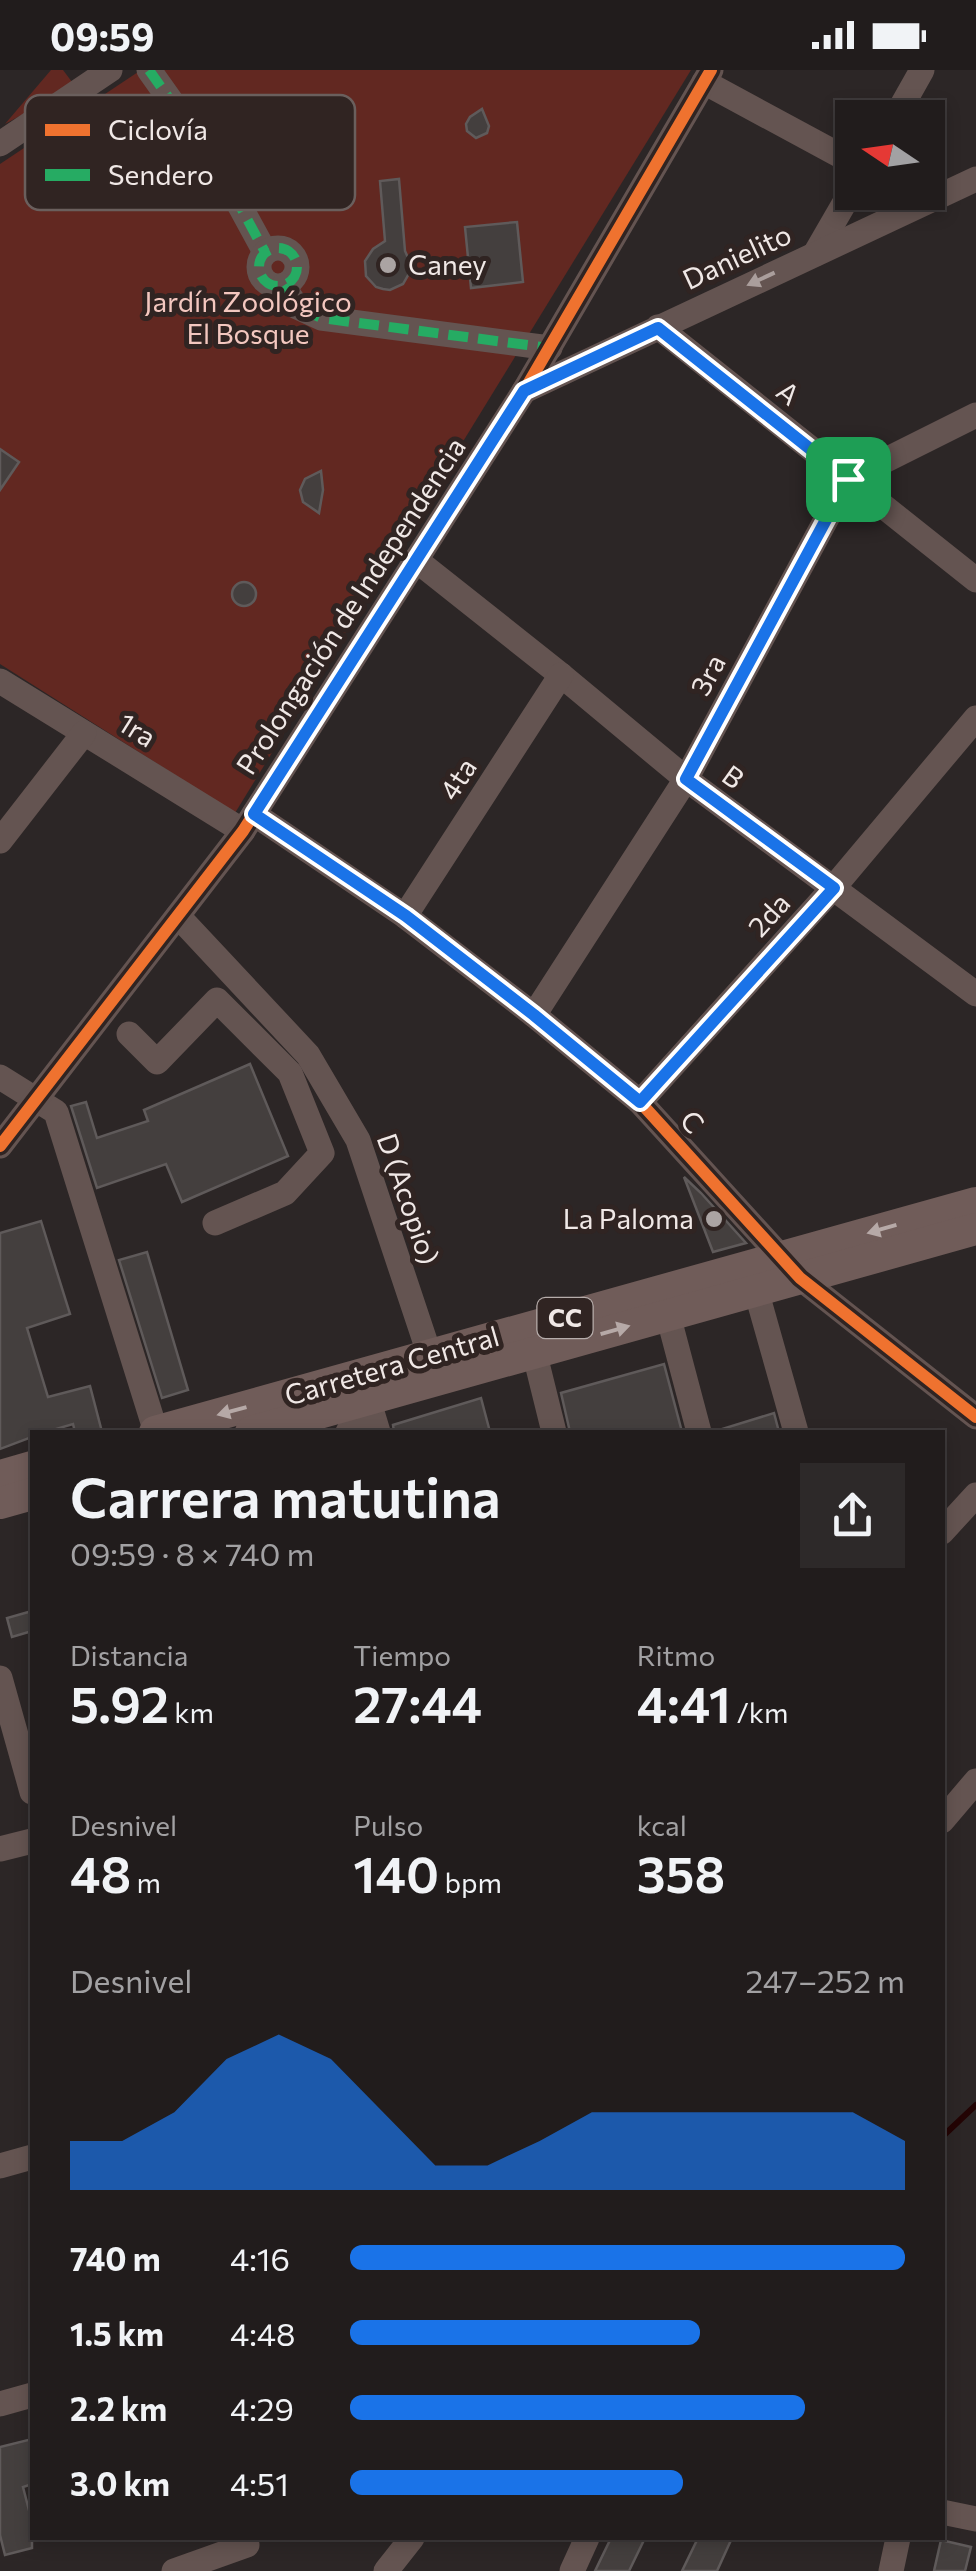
<!DOCTYPE html>
<html lang="es">
<head>
<meta charset="utf-8">
<style>
	:root { --surface:#211c1c; --page:#2d2929; --text:#f1f3f6; --muted:#a2a1a3; --line:#3e3a3b; --accent:#1a73e8 }
	body { margin:0; font-family:Commissioner,sans-serif; background:var(--page); color:var(--text); height:100vh; display:flex; flex-direction:column; font-size:38px; white-space:nowrap }
	* { box-sizing:border-box; margin:0 }
	p { font-size:32px; color:var(--muted) }
	.icon { flex:none; width:55px; height:55px; fill:none; stroke:currentColor; stroke-width:2; stroke-linecap:round; stroke-linejoin:round }
	.map { position:relative; flex:1; overflow:hidden }
	.panel { position:absolute; left:30px; top:1360px; width:915px; height:1110px; display:flex; flex-direction:column; background:var(--surface); border-radius:0px; box-shadow:0 5px 15px #0003,0 0 0 2px var(--line) }
	.panel>* { flex:none }
	.needle { width:65px; rotate:283deg }
	.tools { position:absolute; left:835px; top:30px; display:grid; gap:20px }
	.tools a { display:grid; place-items:center; width:110px; height:110px; border-radius:0px; background:var(--surface); box-shadow:0 5px 15px #0003,0 0 0 2px var(--line); font-size:50px }
	.pin { position:absolute; display:grid; place-items:center; width:85px; height:85px; color:#fff; margin:-42px; border-radius:20px; box-shadow:0 5px 15px #0006 }
	.round { display:grid; place-items:center; flex:none; width:105px; height:105px; border-radius:0px; background:var(--page) }
	.overview { display:flex; align-items:center; justify-content:space-between; height:170px; padding:0 40px }
	h1 { font-size:55px; font-weight:600; line-height:75px }
	.stats { display:grid; grid-template-columns:repeat(3,1fr); gap:15px; height:170px; padding:10px 40px }
	.stats div { display:grid; align-content:center }
	.stats b { font-size:50px; font-weight:600 }
	.stats small { font-size:28px; font-weight:400 }
	.stats p { font-size:28px }
	.chart { height:280px; padding:20px 40px }
	.chart p { display:flex; justify-content:space-between }
	.chart svg { width:100%; height:180px; margin-top:10px; fill:var(--accent); opacity:.7 }
	ul { padding:0 40px; list-style:none; font-size:32px }
	li { display:grid; grid-template-columns:160px 120px 1fr; align-items:center; height:75px }
	li i { height:25px; border-radius:12px; background:var(--accent) }
	.status { display:flex; justify-content:space-between; align-items:center; height:70px; padding:0 50px; background:var(--surface); direction:ltr }
	.status svg { height:28px; fill:currentColor }
	.map>svg:first-child { display:block }
	.green { fill:#622821 }
	.lines { fill:none; stroke-linecap:round; stroke-linejoin:round }
	.stream { stroke:#230404; stroke-width:6 }
	.building { fill:#443f3e; stroke:#5f5a5a; stroke-width:2.5 }
	.minor { stroke:#645451; stroke-width:25 }
	.major { stroke:#705c59; stroke-width:32 }
	.quiet { stroke:#26ab63; stroke-width:10; stroke-dasharray:20 10; stroke-linecap:butt }
	.cycleway-casing { stroke:#302422; stroke-width:19 }
	.cycleway { stroke:#ef722f; stroke-width:12 }
	.oneway { fill:#aa9e9c }
	.oneway2 { fill:#b6a9a7 }
	.route-casing { stroke:#fff; stroke-width:20 }
	.route { stroke:#1a73e8; stroke-width:12 }
	.poi-dot { fill:#aba4a3; stroke:#302422; stroke-width:4 }
	.labels { text-anchor:middle; stroke-width:10; stroke-linejoin:round; paint-order:stroke }
	.shield { fill:#302422; stroke:#b6adab; stroke-width:2.5 }
	.shield-label { font-size:25px; font-weight:bold; fill:#f0e8e6 }
	.street-label { font-size:28px; fill:#f0e8e6; stroke:#302422 }
	.poi-label { font-size:28px; fill:#f0e8e6; stroke:#302422; text-anchor:start }
	.park-label { font-size:28px; fill:#f3c7bf; stroke:#302422 }
	.key { fill:#302422; stroke:#6a5f5d; stroke-width:2.5 }
	.key-label { font-size:28px; fill:#f0e8e6 }
</style>
</head>
<body>
<div class="status"><b>09:59</b><svg viewBox="0 0 49 12"><path d="M0 12V9h3v3zM5 12V6h3v6zM10 12V3h3v9zM15 12V0h3v12zM26 1h20v11H26zM47 4h2v5h-2z"/></svg></div>
<div class="map">
<svg width="976" height="2501" viewBox="0 0 976 2501">
	<rect width="100%" height="100%" fill="#2c2626"/>
	<g class="green">
		<path d="M51,0H63L75,16L5,54Z"/>
		<path d="M141,0H691L235,743L0,594V94Z"/>
	</g>
	<g class="lines">
		<path class="stream" d="M942,2067L976,2035"/>
	</g>
	<g class="building">
		<path d="M482,39L489,56L487,63L476,68L467,61L466,54L470,47Z"/>
		<path d="M399,109L405,181L410,192L411,200L403,214L390,220L383,219L376,217L366,206L365,191L373,179L385,171L380,111Z"/>
		<path d="M517,152L523,212L471,218L465,157Z"/>
		<path d="M0,379L19,392L0,420Z"/>
		<path d="M321,401L323,420L319,443L303,432L300,420L305,409Z"/>
		<circle cx="244" cy="524" r="12"/>
		<path d="M250,994L288,1086L182,1132L166,1094L97,1118L71,1036L86,1032L97,1068L148,1051L144,1040Z"/>
		<path d="M684,1107L701,1123L746,1173L713,1182Z"/>
		<path d="M41,1151L70,1244L27,1258L48,1327L90,1316L102,1362H75L73,1354L46,1362H32V1367L0,1379V1163Z"/>
		<path d="M147,1182L188,1320L162,1328L119,1190Z"/>
		<path d="M664,1294L682,1362H570L561,1323Z"/>
		<path d="M481,1328L490,1362H394L393,1355Z"/>
		<path d="M774,1343L779,1362H723L722,1359Z"/>
		<path d="M32,1541V1561L12,1567L7,1548Z"/>
		<path d="M32,2369V2414L23,2417L32,2452V2478L5,2485L0,2465V2377Z"/>
		<path d="M611,2468H645L629,2501H595Z"/>
		<path d="M698,2468H732L717,2501H682Z"/>
		<path d="M941,2470L971,2477L965,2501H934Z"/>
	</g>
	<g class="lines">
		<g class="minor">
			<path d="M149,0L222,103L265,182"/>
			<path d="M704,12L852,92"/>
			<path d="M895,48L922,0"/>
			<path d="M0,74L110,0"/>
			<circle cx="278" cy="197" r="19"/>
			<path d="M815,184L852,120"/>
			<path d="M283,216L297,237L321,248L550,278"/>
			<path d="M658,257L976,510"/>
			<path d="M524,321L976,109"/>
			<path d="M416,490L561,605L686,709L976,924"/>
			<path d="M0,611L243,761"/>
			<path d="M254,744L405,846L534,945L640,1032L800,1208L976,1347"/>
			<path d="M0,771L84,663"/>
			<path d="M178,846L308,985L358,1070L435,1301"/>
			<path d="M405,846L561,605"/>
			<path d="M534,945L686,709L848,409L976,345"/>
			<path d="M129,964L157,992L217,930L290,1003L322,1083L285,1123L215,1153"/>
			<path d="M0,1007L56,1042L156,1362"/>
			<path d="M640,1032L834,817L976,648"/>
			<path d="M0,1076L243,761L524,321L711,0"/>
			<path d="M752,1206L796,1362"/>
			<path d="M668,1245L699,1362"/>
			<path d="M530,1265L554,1362"/>
			<path d="M348,1362L368,1329L378,1362"/>
			<path d="M942,1462L976,1425"/>
			<path d="M0,1608L32,1722"/>
			<path d="M942,1751L976,1711"/>
			<path d="M0,1779L32,1771"/>
			<path d="M0,2096L32,2087"/>
			<path d="M0,2334L32,2325"/>
			<path d="M942,2442L976,2449"/>
			<path d="M174,2501L247,2475"/>
			<path d="M386,2501L412,2468"/>
			<path d="M572,2501L587,2468"/>
			<path d="M891,2501L898,2468"/>
		</g>
		<g class="major">
			<path d="M155,1362L976,1133"/>
			<path d="M251,1362L976,1159"/>
			<path d="M0,1406L32,1397"/>
			<path d="M0,1433L32,1424"/>
		</g>
		<g class="quiet">
			<path d="M149,0L222,103L265,182"/>
			<circle cx="278" cy="197" r="19"/>
			<path d="M283,216L297,237L321,248L550,278"/>
		</g>
		<g class="cycleway-casing">
			<g id="cycleway">
				<path d="M254,744L405,846L534,945L640,1032L800,1208L976,1347"/>
				<path d="M0,1076L243,761L524,321L711,0"/>
			</g>
		</g>
		<use href="#cycleway" class="cycleway"/>
	</g>
	<defs><path id="oneway-solid" d="M-6-.8H1V-3.2L6.5 0L1 3.2V.8H-6Z" transform="scale(2.5)"/></defs>
	<use class="oneway" href="#oneway-solid" transform="translate(761 209) rotate(155)"/>
	<g class="oneway2">
		<use href="#oneway-solid" transform="translate(882 1159) rotate(164)"/>
		<use href="#oneway-solid" transform="translate(615 1260) rotate(-16)"/>
		<use href="#oneway-solid" transform="translate(232 1341) rotate(165)"/>
	</g>
	<g class="lines">
		<g class="route-casing">
			<path id="route" d="M658,258L848,409L686,709L834,818L640,1032L534,945L406,846L254,744L524,321Z"/>
		</g>
		<use href="#route" class="route"/>
	</g>
	<g class="poi-dot">
		<circle cx="388" cy="195" r="10"/>
		<circle cx="714" cy="1149" r="10"/>
	</g>
	<g class="labels">
		<rect class="shield" x="537.5" y="1228" width="55" height="40" rx="8"/>
		<g class="shield-label">
			<text x="565" y="1257">CC</text>
		</g>
		<g class="street-label">
			<text transform="translate(737 187) rotate(-25)" y="10">Danielito</text>
			<text transform="translate(788 323) rotate(39)" y="10">A</text>
			<text transform="translate(351 536) rotate(-57)" y="10">Prolongación de Independencia</text>
			<text transform="translate(708 605) rotate(-62)" y="10">3ra</text>
			<text transform="translate(137 660) rotate(32)" y="10">1ra</text>
			<text transform="translate(733 707) rotate(36)" y="10">B</text>
			<text transform="translate(458 709) rotate(-57)" y="10">4ta</text>
			<text transform="translate(769 845) rotate(-48)" y="10">2da</text>
			<text transform="translate(692 1052) rotate(48)" y="10">C</text>
			<text transform="translate(408 1129) rotate(71)" y="10">D (Acopio)</text>
			<text transform="translate(392 1296) rotate(-16)" y="10">Carretera Central</text>
		</g>
		<g class="poi-label">
			<text x="408" y="205">Caney</text>
			<text x="694" y="1159" text-anchor="end">La Paloma</text>
		</g>
		<g class="park-label">
			<text x="248" y="242">Jardín Zoológico<tspan x="248" dy="32">El Bosque</tspan></text>
		</g>
	</g>
	<rect x="25" y="25" width="330" height="115" rx="15" class="key"/>
	<rect x="45" y="54" width="45" height="12" fill="#ef722f"/>
	<rect x="45" y="99" width="45" height="12" fill="#26ab63"/>
	<g class="key-label">
		<text x="108" y="70">Ciclovía</text>
		<text x="108" y="115">Sendero</text>
	</g>
</svg>
<div class="tools">
<a><svg class="needle" viewBox="-14 -14 28 28"><path d="M0-13l5 13h-10z" fill="#e53935"/><path d="M0 13l5-13h-10z" fill="#a2a1a3"/></svg></a>
</div>
<div class="pin" style="left:848px;top:409px;background:#1e9e55"><svg class="icon" aria-label="arrive" viewBox="0 0 24 24"><path d="M6 21V4h12l-3 4 3 4H6"/></svg></div>
<section class="panel">
<div class="overview"><div><h1>Carrera matutina</h1><p>09:59 · 8 × 740 m</p></div><a class="round"><svg class="icon" aria-label="share" viewBox="0 0 24 24"><path d="M12 15V3M7 8l5-5 5 5M5 13v7h14v-7"/></svg></a></div>
<div class="stats">
<div><p>Distancia</p><b>5.92<small> km</small></b></div>
<div><p>Tiempo</p><b>27:44</b></div>
<div><p>Ritmo</p><b>4:41<small> /km</small></b></div>
</div>
<div class="stats">
<div><p>Desnivel</p><b>48<small> m</small></b></div>
<div><p>Pulso</p><b>140<small> bpm</small></b></div>
<div><p>kcal</p><b>358</b></div>
</div>
<div class="chart"><p><span>Desnivel</span>247–252 m</p>
<svg viewBox="0 0 160 44" preserveAspectRatio="none"><path d="M0 44V32L10 32L20 25L30 12L40 6L50 12L60 25L70 38L80 38L90 32L100 25L110 25L120 25L130 25L140 25L150 25L160 32V44z"/></svg>
</div>
<ul>
<li><b>740 m</b>4:16<i style="width:100%"></i></li>
<li><b>1.5 km</b>4:48<i style="width:63%"></i></li>
<li><b>2.2 km</b>4:29<i style="width:82%"></i></li>
<li><b>3.0 km</b>4:51<i style="width:60%"></i></li>
</ul>
</section>
</div>
</body>
</html>
